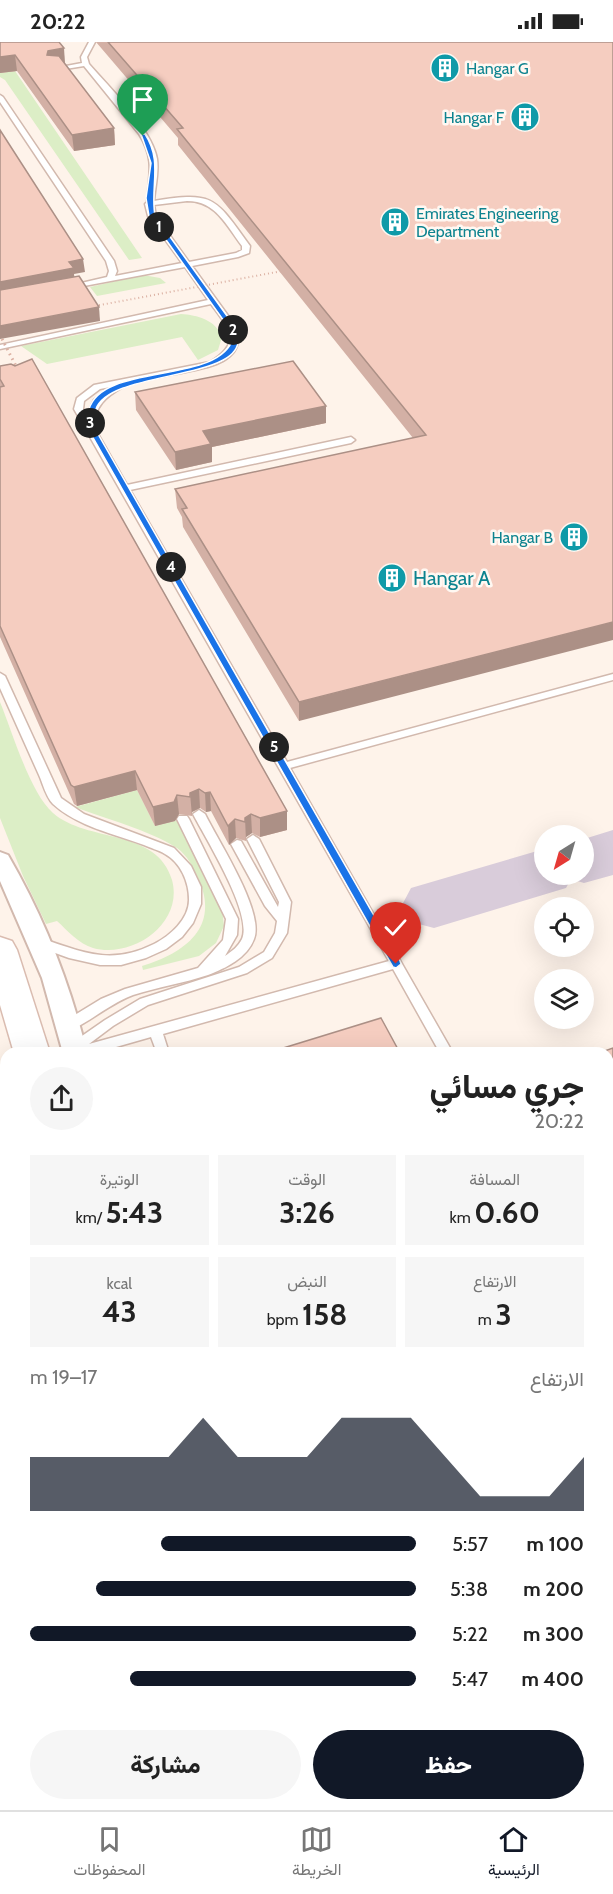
<!DOCTYPE html>
<html lang="ar">
<head>
<meta charset="utf-8">
<style>
	:root { --surface:#fff; --page:#f6f6f6; --text:#222; --muted:#767676; --line:#e0e0e0; --accent:#111827 }
	body { margin:0; font-family:Cabin,Vazirmatn,sans-serif; background:var(--page); color:var(--text); direction:rtl; height:100vh; display:flex; flex-direction:column; font-size:22px; white-space:nowrap }
	* { box-sizing:border-box; margin:0 }
	p { font-size:20px; color:var(--muted) }
	.icon { flex:none; width:33px; height:33px; fill:none; stroke:currentColor; stroke-width:2; stroke-linecap:round; stroke-linejoin:round }
	.map { position:relative; flex:1; overflow:hidden; direction:ltr }
	.details { position:absolute; left:0px; top:1005px; width:614px; height:764px; display:flex; flex-direction:column; background:var(--surface); border-radius:18px 18px 0 0; box-shadow:0 6px 24px #0002; direction:rtl }
	.details>* { flex:none }
	.needle { width:39px; rotate:217deg }
	.buttons { position:absolute; left:534px; top:783px; display:grid; gap:12px }
	.buttons a { display:grid; place-items:center; width:60px; height:60px; border-radius:50%; background:var(--surface); box-shadow:0 6px 24px #0002; font-size:30px }
	.pin { position:absolute; display:grid; place-items:center; width:51px; height:51px; color:#fff; margin:-62px -26px; border-radius:50% 50% 50% 0; rotate:-45deg; box-shadow:0 0 6px #0007 }
	.pin .icon { rotate:45deg }
	.km { position:absolute; width:30px; height:30px; margin:-15px; border-radius:50%; background:#222; color:#fff; font-size:16px; line-height:30px; text-align:center }
	.round { display:grid; place-items:center; flex:none; width:63px; height:63px; border-radius:32px; background:var(--page) }
	.headline { display:flex; align-items:center; justify-content:space-between; height:102px; padding:0 30px }
	h1 { font-size:33px; font-weight:800; line-height:45px }
	.metrics { display:grid; grid-template-columns:repeat(3,1fr); gap:9px; height:102px; padding:6px 30px }
	.metrics div { display:grid; align-content:center; border-radius:0px; background:var(--page); text-align:center }
	.metrics b { font-size:30px; font-weight:800 }
	.metrics small { font-size:16px; font-weight:400 }
	.metrics p { font-size:16px }
	.chart { height:168px; padding:12px 30px }
	.chart p { display:flex; justify-content:space-between }
	.chart svg { width:100%; height:108px; margin-top:6px; fill:var(--accent); opacity:.7 }
	.action { display:flex; gap:12px; margin-top:auto; padding:12px 30px }
	.action a { flex:1; height:69px; border-radius:36px; background:var(--accent); color:#fff; font-size:24px; font-weight:800; line-height:69px; text-align:center }
	.action a+a { background:var(--page); color:var(--text) }
	ul { padding:0 30px; list-style:none; font-size:20px }
	li { display:grid; grid-template-columns:96px 72px 1fr; align-items:center; height:45px }
	li i { height:15px; border-radius:8px; background:var(--accent) }
	.status { display:flex; justify-content:space-between; align-items:center; height:42px; padding:0 30px; background:var(--surface); direction:ltr }
	.status svg { height:16px; fill:currentColor }
	.dock { display:flex; justify-content:space-around; align-items:center; height:84px; border-top:2px solid var(--line); background:var(--surface); font-size:16px; color:var(--muted) }
	.dock a { display:grid; justify-items:center; gap:3px }
	.dock .current { color:var(--accent) }
	.map>svg:first-child { display:block }
	.residential { fill:#f6e4d8 }
	.green { fill:#dceec6 }
	.lines { fill:none; stroke-linecap:round; stroke-linejoin:round }
	.taxiway { fill:#d9ccda; fill-rule:evenodd }
	.lane-casing { stroke:#d2b9ae; stroke-width:3 }
	.street-casing { stroke:#d2b9ae; stroke-width:4 }
	.secondary-casing { stroke:#dabcb0; stroke-width:3 }
	.lane { fill:#fff; fill-rule:evenodd }
	.street { fill:#fff; fill-rule:evenodd }
	.secondary { fill:#fff; fill-rule:evenodd }
	.path-bridge-far1 { stroke:#dbb0a2; stroke-width:2; stroke-dasharray:1 3; stroke-linecap:butt }
	.path-bridge { stroke:#dbb0a2; stroke-width:3; stroke-dasharray:1.5 4; stroke-linecap:butt }
	.wall { fill:#d3b0a5 }
	.shaded-wall { fill:#ac9086 }
	.building { fill:#f5cdc0; stroke:#ac9086; stroke-width:1.5 }
	.route { fill:#1a73e8; stroke:#fff; stroke-width:1.5 }
	.labels { text-anchor:middle; stroke-width:5; stroke-linejoin:round; paint-order:stroke }
	.far-culture-label { font-size:16px; fill:#0d838f; stroke:#fff8f2; text-anchor:start }
	.culture-label { font-size:20px; fill:#0d838f; stroke:#fff8f2; text-anchor:start }
</style>
</head>
<body>
<div class="status"><b>20:22</b><svg viewBox="0 0 49 12"><path d="M0 12V9h3v3zM5 12V6h3v6zM10 12V3h3v9zM15 12V0h3v12zM26 1h20v11H26zM47 4h2v5h-2z"/></svg></div>
<div class="map">
<svg width="613" height="1768" viewBox="0 0 613 1768">
	<rect width="100%" height="100%" fill="#fef3ea"/>
	<path class="residential" d="M0,1350L6,1373V1762L107,1763L109,1768H0Z"/>
	<g class="green">
		<path d="M15,29L142,216L129,218L5,38L0,35V31Z"/>
		<path d="M143,233L160,236L166,241L97,254L90,245Z"/>
		<path d="M181,272C197,273 216,278 222,295L218,308L198,318L182,295L47,322L21,304Z"/>
		<path d="M0,660C12,689 30,751 53,771C87,801 157,786 172,838C184,882 132,917 93,906C79,902 68,889 57,879L46,882L23,834L0,776Z"/>
		<path d="M137,748L155,784L178,778L222,866L224,884L216,901L199,914L143,928L142,924C185,911 221,885 198,836C192,824 188,814 177,806C149,788 106,777 75,765Z"/>
	</g>
	<g class="lines">
		<path class="taxiway" d="M613,788V833L584,841L571,837L566,846L434,886L411,880L402,863L411,846L544,807V832H584V797Z"/>
		<g class="lane-casing">
			<g id="lane">
				<path d="M89,0H95L87,15L89,22C109,45 152,87 157,117C159,131 155,145 154,159C215,149 215,156 250,204L249,211L238,215L192,224L237,286C247,323 200,327 175,332C158,335 141,339 124,342L123,345C105,355 95,364 94,385L127,443L351,395L355,398L351,401L130,448L287,720L613,632V638L290,726L453,1011H440L393,927L163,992L169,1011H157L151,995L95,1011H71L68,1007L69,1003L105,978L140,957L239,925L264,910L275,891L277,879L265,864L231,802L237,798L241,799L278,865L279,860L247,797L253,793L259,797L291,860L287,891L272,916L247,931L148,963L113,984L89,1002L389,919L74,367L77,356L94,343L210,320C243,300 229,287 211,262L0,307V303L208,258L185,225L68,247L64,245L107,235L109,229L106,219L0,60V53L3,55L114,219L117,229L115,234L182,221L148,174L145,162L147,160C149,132 155,118 139,92L84,24L53,29L50,27L82,21L81,15ZM187,159C216,159 226,183 242,204V208L236,211L189,220L156,174L154,163ZM110,345L94,358L86,375L83,367L84,359L100,347Z"/>
				<path d="M0,631L5,634L61,756L84,772L174,806L191,824L201,845V862L193,881L182,895L166,907L146,916L121,923H100L69,916L36,904L34,901L36,898L40,896C83,910 110,924 154,902C170,894 189,877 189,858C189,840 181,821 165,812C159,808 150,806 144,803C114,792 77,784 53,762C46,755 43,742 39,733C26,704 13,675 0,646Z"/>
				<path d="M199,768L205,772C218,799 265,870 254,897C247,916 226,926 208,933C184,941 158,945 133,953C111,961 94,977 73,987C69,989 69,988 65,987L63,983L65,979L101,957L125,947L198,926L223,898L226,877L177,777L179,774H187L189,777L238,877L237,893L225,914C232,909 238,905 242,897C253,872 206,797 193,772Z"/>
				<path d="M608,1281L613,1283V1305L608,1302Z"/>
				<path d="M608,1427L613,1429V1453L608,1450Z"/>
				<path d="M608,1583L613,1585V1610L608,1608Z"/>
				<path d="M613,1706V1724L608,1726V1708Z"/>
				<path d="M484,1762H513L510,1768H482Z"/>
			</g>
		</g>
		<g class="street-casing">
			<g id="street">
				<path d="M0,810L8,813C44,875 70,941 87,1011H63L42,936L0,839Z"/>
				<path d="M0,1498L6,1500V1550L0,1548Z"/>
				<path d="M613,1620V1652L608,1654V1622Z"/>
				<path d="M49,1762H83L84,1768H50Z"/>
				<path d="M319,1762H353L355,1768H321Z"/>
				<path d="M391,1762H426L424,1768H388Z"/>
			</g>
		</g>
		<g class="secondary-casing">
			<g id="secondary">
				<path d="M0,895L12,899L17,908L50,1011H14L0,963Z"/>
				<path d="M0,1215L6,1217V1272L0,1270Z"/>
				<path d="M120,1762H169L170,1768H122Z"/>
				<path d="M250,1762H299L300,1768H252Z"/>
			</g>
		</g>
		<use href="#lane" class="lane"/>
		<use href="#street" class="street"/>
		<use href="#secondary" class="secondary"/>
		<path class="path-bridge-far1" d="M95,264L282,229"/>
		<path class="path-bridge" d="M2,297L17,326"/>
	</g>
	<g class="wall">
		<path d="M0,0L65,21H64L114,86L115,103L74,109L17,29L0,31Z"/>
		<path d="M96,0H613L299,679L183,485L182,475L177,466L175,447L413,396L178,103V96Z"/>
		<path d="M0,324L287,769V788L260,795L252,791L246,795V799L236,796L229,803L211,769L206,770L200,766L192,770V774L179,772L175,779L155,784L137,748L77,764L74,762L0,595Z"/>
		<path d="M135,350L326,381L212,405V420L176,428L136,368Z"/>
		<path d="M613,1006V1272L608,1262V1011Z"/>
	</g>
	<g class="shaded-wall">
		<path d="M64,6L65,21L50,25L47,13L48,9Z"/>
		<path d="M15,13L17,29L0,31V15Z"/>
		<path d="M114,86L115,103L74,109L72,93Z"/>
		<path d="M83,217L85,230L74,232L75,240L0,254V240L69,220Z"/>
		<path d="M99,265L100,279L0,297V284Z"/>
		<path d="M326,364V381L212,405V420L176,428L175,410L203,389Z"/>
		<path d="M613,580V598L299,679V660Z"/>
		<path d="M135,729L137,748L77,764L74,745Z"/>
		<path d="M199,747L200,766L192,770V774L190,751Z"/>
		<path d="M210,750L211,769L206,770L205,751Z"/>
		<path d="M177,753L179,772L175,779L155,784L153,765Z"/>
		<path d="M287,769V788L260,795V776Z"/>
		<path d="M251,772L252,791L246,795V799L245,776Z"/>
		<path d="M235,777L236,796L229,803L228,784Z"/>
		<path d="M6,1712V1722L0,1725V1714Z"/>
	</g>
	<g class="building">
		<path d="M0,0H59L64,6L48,9L47,13L59,14L114,86L72,93L15,13L0,15Z"/>
		<path d="M108,0H613V580L299,660L182,467L187,466L175,447L426,393L177,87L183,86Z"/>
		<path d="M0,88L83,217L69,220L74,226L0,240Z"/>
		<path d="M79,234L99,265L0,284V248Z"/>
		<path d="M32,317L287,769L260,776L251,772L245,776V780L235,777L228,784L210,750L205,751L199,747L190,751V755L177,753L174,760L153,765L135,729L74,745L71,743L0,584V345L4,344L0,337V324L11,322L15,324Z"/>
		<path d="M293,319L326,364L203,389L211,402L175,410L135,350Z"/>
		<path d="M381,976L400,1011H267Z"/>
		<path d="M613,1006V1247L608,1238V1011H599Z"/>
		<path d="M5,1613L6,1712L0,1714V1615Z"/>
		<path d="M613,1755V1768H584L596,1762H608V1758Z"/>
	</g>
	<path class="route" d="M141,92H145C163,119 150,145 155,174L235,285C263,341 111,325 96,367C94,372 94,380 94,385L400,919L401,922L396,926L393,925L87,385C87,379 87,372 89,367C103,320 220,343 233,296L229,286L149,174L146,156L151,121Z"/>
	<defs>
		<g id="building-disc" transform="scale(1.5)"><circle r="9.5" fill="#0f9aa8" stroke="#fff8f2"/><path d="M-4-6H4V6H1V3H-1V6H-4ZM-2.5-4.3h1.7v1.8h-1.7ZM.8-4.3h1.7v1.8H.8ZM-2.5-1h1.7V.8h-1.7ZM.8-1h1.7V.8H.8Z" fill="#fff"/></g>
	</defs>
	<g fill-rule="evenodd">
		<use href="#building-disc" x="445" y="26"/>
		<use href="#building-disc" x="525" y="75"/>
		<use href="#building-disc" x="395" y="180"/>
		<use href="#building-disc" x="574" y="495"/>
		<use href="#building-disc" x="392" y="536"/>
	</g>
	<g class="labels">
		<g class="far-culture-label">
			<text x="466" y="32">Hangar G</text>
			<text x="504" y="81" text-anchor="end">Hangar F</text>
			<text x="416" y="177">Emirates Engineering<tspan x="416" dy="18">Department</tspan></text>
			<text x="553" y="501" text-anchor="end">Hangar B</text>
		</g>
		<g class="culture-label">
			<text x="413" y="543">Hangar A</text>
		</g>
	</g>
</svg>
<div class="buttons">
<a><svg class="needle" viewBox="-14 -14 28 28"><path d="M0-13l5 13h-10z" fill="#e53935"/><path d="M0 13l5-13h-10z" fill="#767676"/></svg></a>
<a><svg class="icon" aria-label="locate" viewBox="0 0 24 24"><circle cx="12" cy="12" r="6"/><path d="M12 2v4M12 18v4M2 12h4M18 12h4"/></svg></a>
<a><svg class="icon" aria-label="layers" viewBox="0 0 24 24"><path d="M12 4l9 5-9 5-9-5zM3 14l9 5 9-5"/></svg></a>
</div>
<div class="pin" style="left:143px;top:94px;background:#1e9e55"><svg class="icon" aria-label="arrive" viewBox="0 0 24 24"><path d="M6 21V4h12l-3 4 3 4H6"/></svg></div>
<div class="pin" style="left:396px;top:922px;background:#d93025"><svg class="icon" aria-label="check" viewBox="0 0 24 24"><path d="M5 12l5 5 9-10"/></svg></div>
<b class="km" style="left:159px;top:185px">1</b>
<b class="km" style="left:233px;top:288px">2</b>
<b class="km" style="left:90px;top:381px">3</b>
<b class="km" style="left:171px;top:525px">4</b>
<b class="km" style="left:274px;top:705px">5</b>
<section class="details">
<div class="headline"><div><h1>جري مسائي</h1><p>20:22</p></div><a class="round"><svg class="icon" aria-label="share" viewBox="0 0 24 24"><path d="M12 15V3M7 8l5-5 5 5M5 13v7h14v-7"/></svg></a></div>
<div class="metrics">
<div><p>المسافة</p><b>0.60<small> km</small></b></div>
<div><p>الوقت</p><b>3:26</b></div>
<div><p>الوتيرة</p><b>5:43<small> /km</small></b></div>
</div>
<div class="metrics">
<div><p>الارتفاع</p><b>3<small> m</small></b></div>
<div><p>النبض</p><b>158<small> bpm</small></b></div>
<div><p>kcal</p><b>43</b></div>
</div>
<div class="chart"><p><span>الارتفاع</span>17–19 m</p>
<svg viewBox="0 0 160 44" preserveAspectRatio="none"><path d="M0 44V22L10 22L20 22L30 22L40 22L50 6L60 22L70 22L80 22L90 6L100 6L110 6L120 22L130 38L140 38L150 38L160 22V44z"/></svg>
</div>
<ul>
<li><b>100 m</b>5:57<i style="width:66%"></i></li>
<li><b>200 m</b>5:38<i style="width:83%"></i></li>
<li><b>300 m</b>5:22<i style="width:100%"></i></li>
<li><b>400 m</b>5:47<i style="width:74%"></i></li>
</ul>
<div class="action"><a>حفظ</a><a>مشاركة</a></div>
</section>
</div>
<nav class="dock">
<a class="current"><svg class="icon" aria-label="home" viewBox="0 0 24 24"><path d="M3 11l9-7 9 7M6 9v11h12V9"/></svg>الرئيسية</a>
<a><svg class="icon" aria-label="map" viewBox="0 0 24 24"><path d="M3 6l6-2 6 2 6-2v14l-6 2-6-2-6 2zM9 4v14M15 6v14"/></svg>الخريطة</a>
<a><svg class="icon" aria-label="saved" viewBox="0 0 24 24"><path d="M7 4h10v16l-5-4-5 4z"/></svg>المحفوظات</a>
</nav>
</body>
</html>
